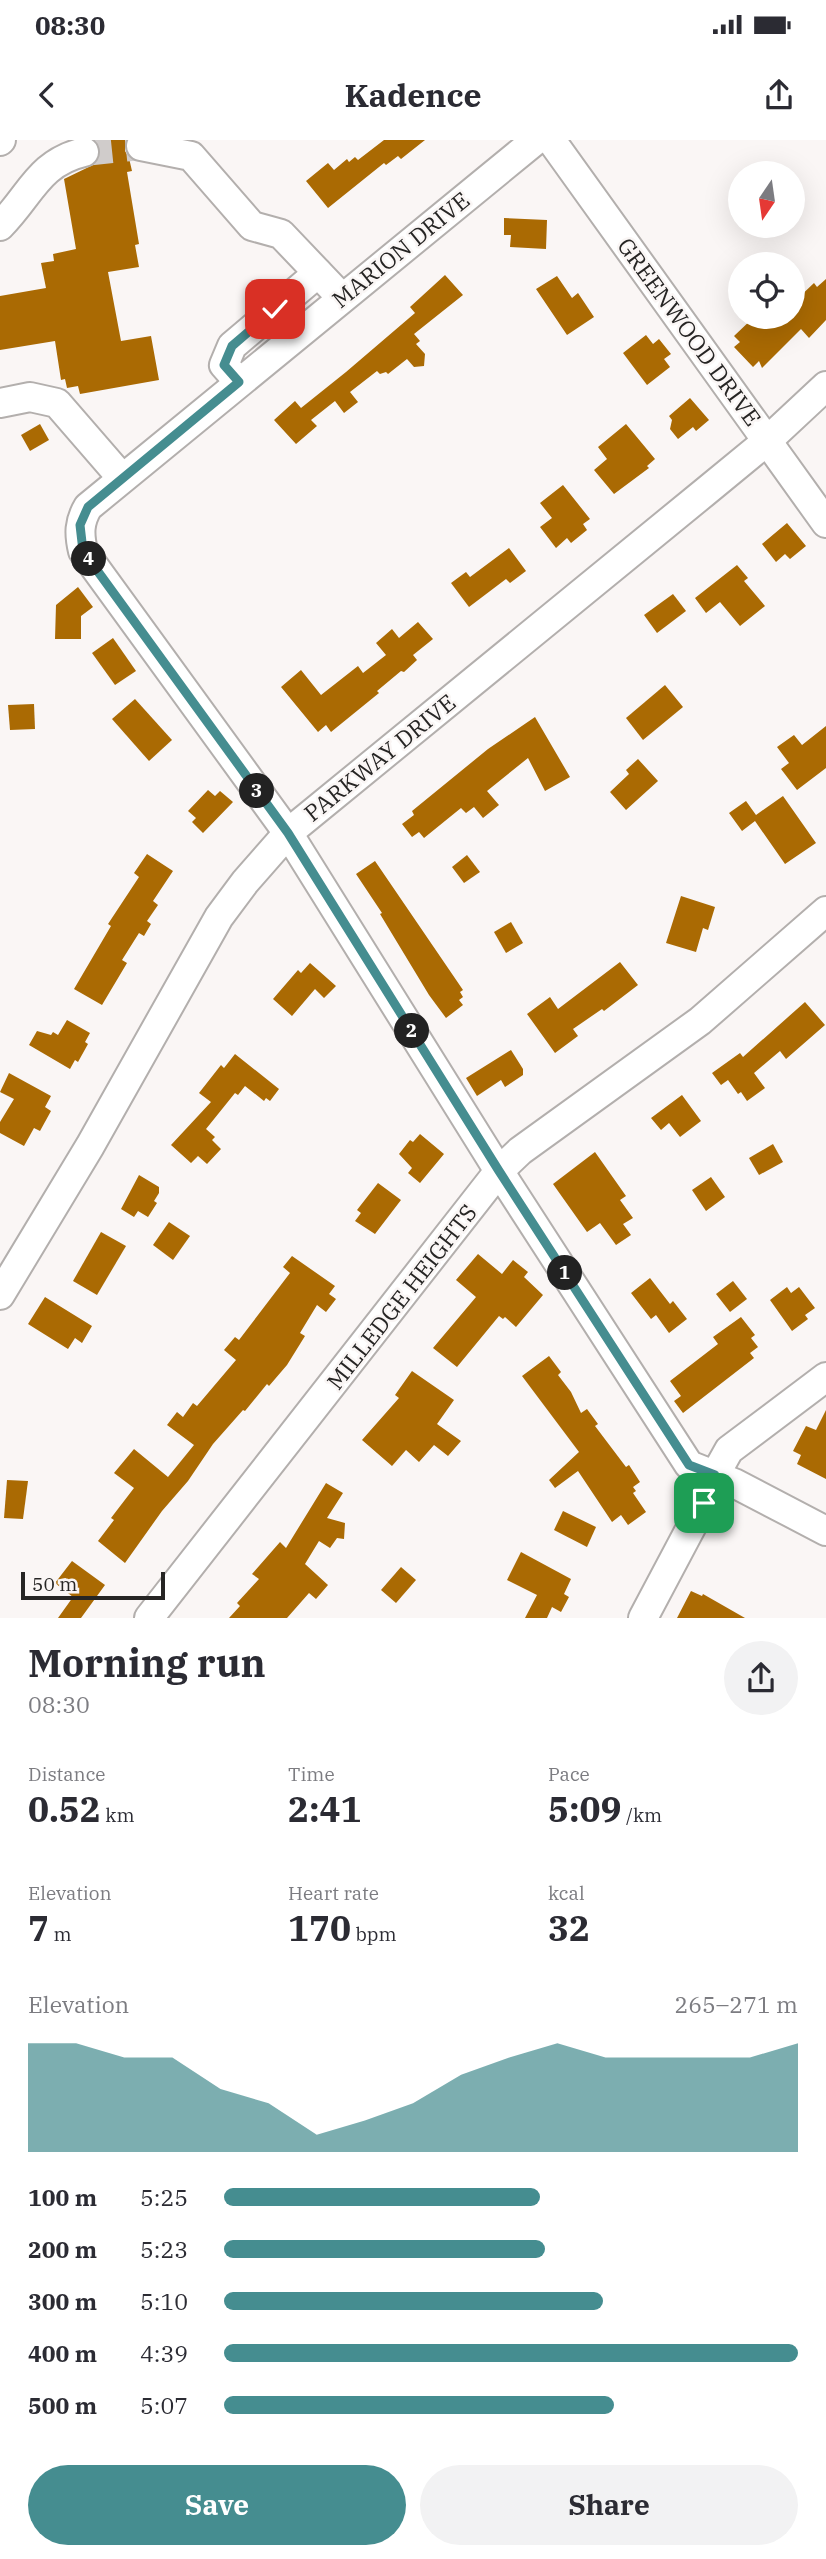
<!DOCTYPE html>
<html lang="en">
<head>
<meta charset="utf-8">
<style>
	:root { --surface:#fff; --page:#f2f2f3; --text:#2b2b33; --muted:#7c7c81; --accent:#458d90 }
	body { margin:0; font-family:"IBM Plex Serif",serif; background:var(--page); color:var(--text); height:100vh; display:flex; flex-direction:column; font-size:26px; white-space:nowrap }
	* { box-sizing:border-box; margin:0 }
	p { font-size:23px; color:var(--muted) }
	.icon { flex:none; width:38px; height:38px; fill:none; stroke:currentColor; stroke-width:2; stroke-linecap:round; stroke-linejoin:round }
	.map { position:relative; height:1478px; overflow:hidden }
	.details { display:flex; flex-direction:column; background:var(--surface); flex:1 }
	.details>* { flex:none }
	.needle { width:46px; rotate:193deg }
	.buttons { position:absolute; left:728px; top:21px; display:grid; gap:14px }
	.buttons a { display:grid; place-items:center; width:77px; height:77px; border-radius:50%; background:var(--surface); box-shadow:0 7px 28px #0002; font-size:35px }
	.scale { position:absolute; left:21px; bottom:18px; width:144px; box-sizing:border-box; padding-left:7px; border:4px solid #262524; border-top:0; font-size:19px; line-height:24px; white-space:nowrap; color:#262524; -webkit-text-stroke:5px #faf6f5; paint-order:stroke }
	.pin { position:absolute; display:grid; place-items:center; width:60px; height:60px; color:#fff; margin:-30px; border-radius:14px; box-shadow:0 4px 10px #0006 }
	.km { position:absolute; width:35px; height:35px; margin:-18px; border-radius:50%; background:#222; color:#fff; font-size:19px; line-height:35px; text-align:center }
	.round { display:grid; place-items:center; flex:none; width:74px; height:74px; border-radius:37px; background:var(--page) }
	.overview { display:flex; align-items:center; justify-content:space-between; height:119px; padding:0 28px }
	h1 { font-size:38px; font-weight:700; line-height:52px }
	.stats { display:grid; grid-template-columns:repeat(3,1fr); gap:10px; height:119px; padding:7px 28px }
	.stats div { display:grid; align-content:center }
	.stats b { font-size:35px; font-weight:700 }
	.stats small { font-size:19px; font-weight:400 }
	.stats p { font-size:19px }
	.chart { height:196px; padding:14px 28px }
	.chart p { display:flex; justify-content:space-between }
	.chart svg { width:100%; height:126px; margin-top:7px; fill:var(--accent); opacity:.7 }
	.primary-button { display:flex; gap:14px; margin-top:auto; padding:14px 28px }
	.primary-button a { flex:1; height:80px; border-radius:42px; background:var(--accent); color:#fff; font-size:28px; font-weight:700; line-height:80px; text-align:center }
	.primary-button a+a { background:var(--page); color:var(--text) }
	ul { padding:0 28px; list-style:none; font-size:23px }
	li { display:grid; grid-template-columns:112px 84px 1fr; align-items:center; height:52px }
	li i { height:18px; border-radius:9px; background:var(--accent) }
	.status { display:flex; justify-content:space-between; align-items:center; height:49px; padding:0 35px; background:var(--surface); direction:ltr }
	.status svg { height:19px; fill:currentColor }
	header { display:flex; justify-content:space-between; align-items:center; height:91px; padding:0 28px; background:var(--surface); font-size:32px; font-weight:700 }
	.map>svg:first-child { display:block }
	.building { fill:#aa6a03 }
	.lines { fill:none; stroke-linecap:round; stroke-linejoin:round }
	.minor-tunnel { stroke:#d0cccb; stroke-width:28; stroke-dasharray:28 14; stroke-linecap:butt }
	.minor-casing { stroke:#b3afad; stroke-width:32 }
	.minor { stroke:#fff; stroke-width:28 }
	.route-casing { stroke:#fff; stroke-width:14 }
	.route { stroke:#458d90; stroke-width:9 }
	.labels { text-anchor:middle; stroke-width:5; stroke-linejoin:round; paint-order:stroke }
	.street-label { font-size:23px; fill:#262524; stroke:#faf6f5 }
</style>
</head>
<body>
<div class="status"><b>08:30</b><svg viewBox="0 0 49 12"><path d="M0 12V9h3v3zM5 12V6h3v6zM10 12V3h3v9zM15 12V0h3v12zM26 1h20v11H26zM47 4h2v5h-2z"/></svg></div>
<header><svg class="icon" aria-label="back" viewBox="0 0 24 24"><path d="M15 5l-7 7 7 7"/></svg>Kadence<svg class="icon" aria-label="share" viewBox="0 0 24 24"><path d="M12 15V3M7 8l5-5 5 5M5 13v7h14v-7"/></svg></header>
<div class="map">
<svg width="826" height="1478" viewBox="0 0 826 1478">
	<rect width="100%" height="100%" fill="#faf6f5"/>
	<g class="building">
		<path d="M95,0H126L125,11L129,18L132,31L127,32L139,104L135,105L139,127L108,132L121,201L151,196L159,240L80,254L78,246L67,248L65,239L61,240L55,201L0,210V156L46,148L41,123L54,121L53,114L76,109L64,39L97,23L100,16V8Z"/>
		<path d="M384,0H425L401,19L398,16L386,25L384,23L328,68L306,41L328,23L334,30L347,19L349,22L355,17L358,20Z"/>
		<path d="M504,78L547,80L546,109L510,107L511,95H504Z"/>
		<path d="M445,135L463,155L414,194L420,201L416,204L425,214L424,226L414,227L407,219L388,234L386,232L380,234L377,231L350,252L358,262L344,273L335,261L311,280L317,286L296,304L274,280L295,261L301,268L346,232L415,173L410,167Z"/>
		<path d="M557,136L572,158L578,153L594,177L567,195L536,149Z"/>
		<path d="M826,139V180L809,198L801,189L762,228L759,221L753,227L734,207L740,202L734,196L754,177H793V163L814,143L817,147Z"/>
		<path d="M646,195L653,204L659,199L671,214L664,219L670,227L647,245L623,213Z"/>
		<path d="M690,258L709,280L696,291L693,287L678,299L670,289L672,280L669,276Z"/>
		<path d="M40,284L49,300L30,311L21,295Z"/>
		<path d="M626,284L655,319L647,326L649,328L614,354L594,330L607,319L598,307Z"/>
		<path d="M563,345L590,379L583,384L587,390L571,403L567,398L556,408L540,387L552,378L540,363Z"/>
		<path d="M787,383L806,406L790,419L785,414L776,422L762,404Z"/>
		<path d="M509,408L526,431L510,443L506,439L469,467L451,443L466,432L470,437Z"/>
		<path d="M737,425L748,438L744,441L765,466L740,486L720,462L706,473L695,458Z"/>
		<path d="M78,447L93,467L81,476V499H55L56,465Z"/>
		<path d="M673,454L686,471L657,493L644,475Z"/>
		<path d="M418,482L433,499L413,515L417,520L404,532L401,531L377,551L379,553L331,592L326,585L318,592L281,547L301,530L321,555L358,526L363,533L386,515L376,503L392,489L399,498Z"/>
		<path d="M113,498L136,531L115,545L92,513Z"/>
		<path d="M665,545L683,567L643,600L626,578Z"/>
		<path d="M135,559L172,600L149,621L112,579Z"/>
		<path d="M34,564L35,589L10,590L8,565Z"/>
		<path d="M535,577L570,637L545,651L528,618L487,651L499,665L483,678L474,667L466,673L461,668L424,698L419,692L412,697L402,684L414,675L412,671L488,609Z"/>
		<path d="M826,586V628L797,650L781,629L789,623L777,607L794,595L802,605Z"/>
		<path d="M638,619L658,641L626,670L610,652L629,634L626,630Z"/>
		<path d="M208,650L215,656L220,651L233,662L203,693L192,682L196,678L188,671Z"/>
		<path d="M783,656L816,703L785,724L755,681L742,691L729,673L746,661L756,675Z"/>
		<path d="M147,714L173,731L153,761L158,765L147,781L151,784L144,796L139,793L122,820L127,823L102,865L74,849L111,786L108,784L139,737L134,733Z"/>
		<path d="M467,715L480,732L464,743L452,727Z"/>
		<path d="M375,721L463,850L460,852L463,857L459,860L463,865L446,878L429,855L380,774L382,773L356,734Z"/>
		<path d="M681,756L715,767L708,790L703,788L696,812L666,803Z"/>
		<path d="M511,782L523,803L506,813L494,792Z"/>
		<path d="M620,822L638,845L604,871L602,869L573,889L578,896L555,913L527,874L550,857L558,869Z"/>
		<path d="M310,823L336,846L324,858L315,849L292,876L273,859L298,830L301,833Z"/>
		<path d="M805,862L825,885L786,919L780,911L754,933L765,948L747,961L741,952L738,954L728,940L721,945L712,933L740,913L743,917Z"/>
		<path d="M67,880L90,893L85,902L88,904L78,922L75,920L70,929L29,905L37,891L51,895L53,892L58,895Z"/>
		<path d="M511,910L523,929V935L505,947L501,940L477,956L466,938Z"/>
		<path d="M235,914L279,949L270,961L266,958L264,961L245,946L238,955L235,953L206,989L215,997L212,1000L221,1009L207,1024L198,1016L191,1023L171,1005L211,962L199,953L221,925L224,928Z"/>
		<path d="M9,933L51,956L45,967L51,971L40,991L34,988L24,1006L0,993V982L14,959L0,952Z"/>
		<path d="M682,955L701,981L680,997L669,983L661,990L651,978Z"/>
		<path d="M420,994L444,1014L420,1043L408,1033L412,1028L399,1014L410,1000L413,1002Z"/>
		<path d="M773,1004L783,1022L759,1035L749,1018Z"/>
		<path d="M595,1012L626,1056L620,1060L633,1078L623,1084L631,1095L616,1105L600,1083L587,1092L553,1044Z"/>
		<path d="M139,1035L159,1047V1053L154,1061L157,1063L148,1077L138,1071L134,1077L121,1069Z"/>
		<path d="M711,1037L725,1057L706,1071L692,1050Z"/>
		<path d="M378,1043L401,1060L375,1094L355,1081L361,1073L357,1070Z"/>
		<path d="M169,1082L190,1096L173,1120L153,1105Z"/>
		<path d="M101,1092L126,1106L97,1155L73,1141Z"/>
		<path d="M478,1114L502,1134L513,1120L528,1132L524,1137L543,1155L516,1187L505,1177L503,1179L499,1176L457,1227L433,1208L476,1157L456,1140Z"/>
		<path d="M292,1116L335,1146L329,1154L336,1159L326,1172L317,1165L300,1193L305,1196L287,1225L269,1246L267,1244L245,1271L243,1270L213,1304L188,1341L162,1371L125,1423L98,1401L114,1380L111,1378L134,1348L114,1333L134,1309L168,1337L194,1305L167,1285L177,1272L183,1277L193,1263L197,1266L236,1220L224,1210L235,1197L239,1200L290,1133L283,1127Z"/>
		<path d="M650,1138L670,1164L673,1161L687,1179L669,1193L656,1175L651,1179L631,1153Z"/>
		<path d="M733,1141L747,1159L730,1172L716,1154Z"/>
		<path d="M787,1147L791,1153L799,1147L815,1168L805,1175L808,1179L792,1191L770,1160Z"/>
		<path d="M45,1157L92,1186L82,1203L75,1198L68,1209L28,1184Z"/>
		<path d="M741,1177L755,1195L751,1198L758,1207L750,1213L754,1218L683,1273L674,1261L681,1256L670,1241L718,1204L713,1197Z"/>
		<path d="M549,1216L561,1232L558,1235L571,1252L581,1273L587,1269L598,1284L595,1286L626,1327L629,1325L640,1342L633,1347L636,1351L633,1353L646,1372L628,1385L621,1375L612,1382L578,1331L555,1348L549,1340L579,1312L522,1236Z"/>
		<path d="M412,1231L454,1260L437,1284L461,1301L448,1316L434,1305L419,1322L406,1310L392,1326L362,1300L399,1258L395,1255Z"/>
		<path d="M826,1270V1339L797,1324L801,1315L793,1311L806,1286L816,1290Z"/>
		<path d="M7,1340L28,1341L23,1379L4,1378Z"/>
		<path d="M326,1343L343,1353L327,1378L345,1383L344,1399L337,1398L330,1408L319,1401L305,1424L328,1445L316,1459L309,1453L287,1478H229L240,1466L237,1463L259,1439L252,1434L280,1402L286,1408Z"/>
		<path d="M563,1371L596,1387L587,1407L554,1390Z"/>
		<path d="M521,1412L571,1439L564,1454L569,1457L561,1472L552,1467L547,1478H525L537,1455L507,1440Z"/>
		<path d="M72,1421L105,1445L81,1478H58L73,1457L55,1443Z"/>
		<path d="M401,1427L416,1440L396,1463L381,1450Z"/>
		<path d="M691,1451L702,1456L703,1454L745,1478H677Z"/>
	</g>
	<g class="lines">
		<path class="minor-tunnel" d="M84,12L141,6"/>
		<g class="minor-casing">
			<g id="minor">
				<path d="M536,0L88,367C79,382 79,394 83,411L288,693L499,1031L689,1325L734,1343L826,1391"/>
				<path d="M551,0L826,383"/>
				<path d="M0,1L1,0"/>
				<path d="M141,6L191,16L252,86L281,94L342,158"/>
				<path d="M0,86C31,55 38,23 84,12"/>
				<path d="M239,242L224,225L232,206L318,133"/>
				<path d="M0,263L30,257L57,263L122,338"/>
				<path d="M0,1155L90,1006L219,777L245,742L288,693L705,352L767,301L826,246"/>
				<path d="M149,1478L499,1031L520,1011L700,881L826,771"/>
				<path d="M643,1478L704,1363L715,1335L729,1310L826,1237"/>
			</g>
		</g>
		<use href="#minor" class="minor"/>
	</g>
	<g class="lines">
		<g class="route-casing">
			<path id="route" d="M275,169L232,206L224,225L239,242L88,367L80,385L83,411L288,693L499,1031L689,1325L715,1335L704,1363"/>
		</g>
		<use href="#route" class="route"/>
	</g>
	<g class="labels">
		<g class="street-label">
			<text transform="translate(401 110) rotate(-39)" y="8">MARION DRIVE</text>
			<text transform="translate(689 192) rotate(54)" y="8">GREENWOOD DRIVE</text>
			<text transform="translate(380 618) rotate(-39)" y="8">PARKWAY DRIVE</text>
			<text transform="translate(402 1157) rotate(-52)" y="8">MILLEDGE HEIGHTS</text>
		</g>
	</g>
</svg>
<div class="buttons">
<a><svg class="needle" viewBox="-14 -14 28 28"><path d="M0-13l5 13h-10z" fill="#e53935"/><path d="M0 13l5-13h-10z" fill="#7c7c81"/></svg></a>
<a><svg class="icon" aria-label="locate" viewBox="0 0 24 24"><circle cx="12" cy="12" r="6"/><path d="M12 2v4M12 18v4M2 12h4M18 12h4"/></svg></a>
</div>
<div class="scale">50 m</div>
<div class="pin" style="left:704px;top:1363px;background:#1e9e55"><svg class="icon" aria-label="arrive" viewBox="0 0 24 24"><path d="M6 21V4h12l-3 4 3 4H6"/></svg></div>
<div class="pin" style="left:275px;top:169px;background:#d93025"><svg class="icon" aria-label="check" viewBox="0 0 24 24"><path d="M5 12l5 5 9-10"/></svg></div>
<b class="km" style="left:565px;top:1133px">1</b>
<b class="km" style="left:412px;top:891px">2</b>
<b class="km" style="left:257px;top:651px">3</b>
<b class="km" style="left:89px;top:419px">4</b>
</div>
<section class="details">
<div class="overview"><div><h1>Morning run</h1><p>08:30</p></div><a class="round"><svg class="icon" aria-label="share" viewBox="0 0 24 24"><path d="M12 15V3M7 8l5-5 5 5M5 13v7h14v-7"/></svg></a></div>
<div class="stats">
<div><p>Distance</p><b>0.52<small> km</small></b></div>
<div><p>Time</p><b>2:41</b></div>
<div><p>Pace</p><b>5:09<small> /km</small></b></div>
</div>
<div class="stats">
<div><p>Elevation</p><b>7<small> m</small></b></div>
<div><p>Heart rate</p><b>170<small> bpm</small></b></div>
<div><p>kcal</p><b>32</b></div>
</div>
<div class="chart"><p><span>Elevation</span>265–271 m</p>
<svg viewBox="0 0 160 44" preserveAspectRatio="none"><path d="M0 44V6L10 6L20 11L30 11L40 22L50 27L60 38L70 33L80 27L90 17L100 11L110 6L120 11L130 11L140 11L150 11L160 6V44z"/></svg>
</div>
<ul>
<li><b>100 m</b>5:25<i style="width:55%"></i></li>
<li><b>200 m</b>5:23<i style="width:56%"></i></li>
<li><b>300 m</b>5:10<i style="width:66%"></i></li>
<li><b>400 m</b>4:39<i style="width:100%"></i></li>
<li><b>500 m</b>5:07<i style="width:68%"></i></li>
</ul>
<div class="primary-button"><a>Save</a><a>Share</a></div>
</section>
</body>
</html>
